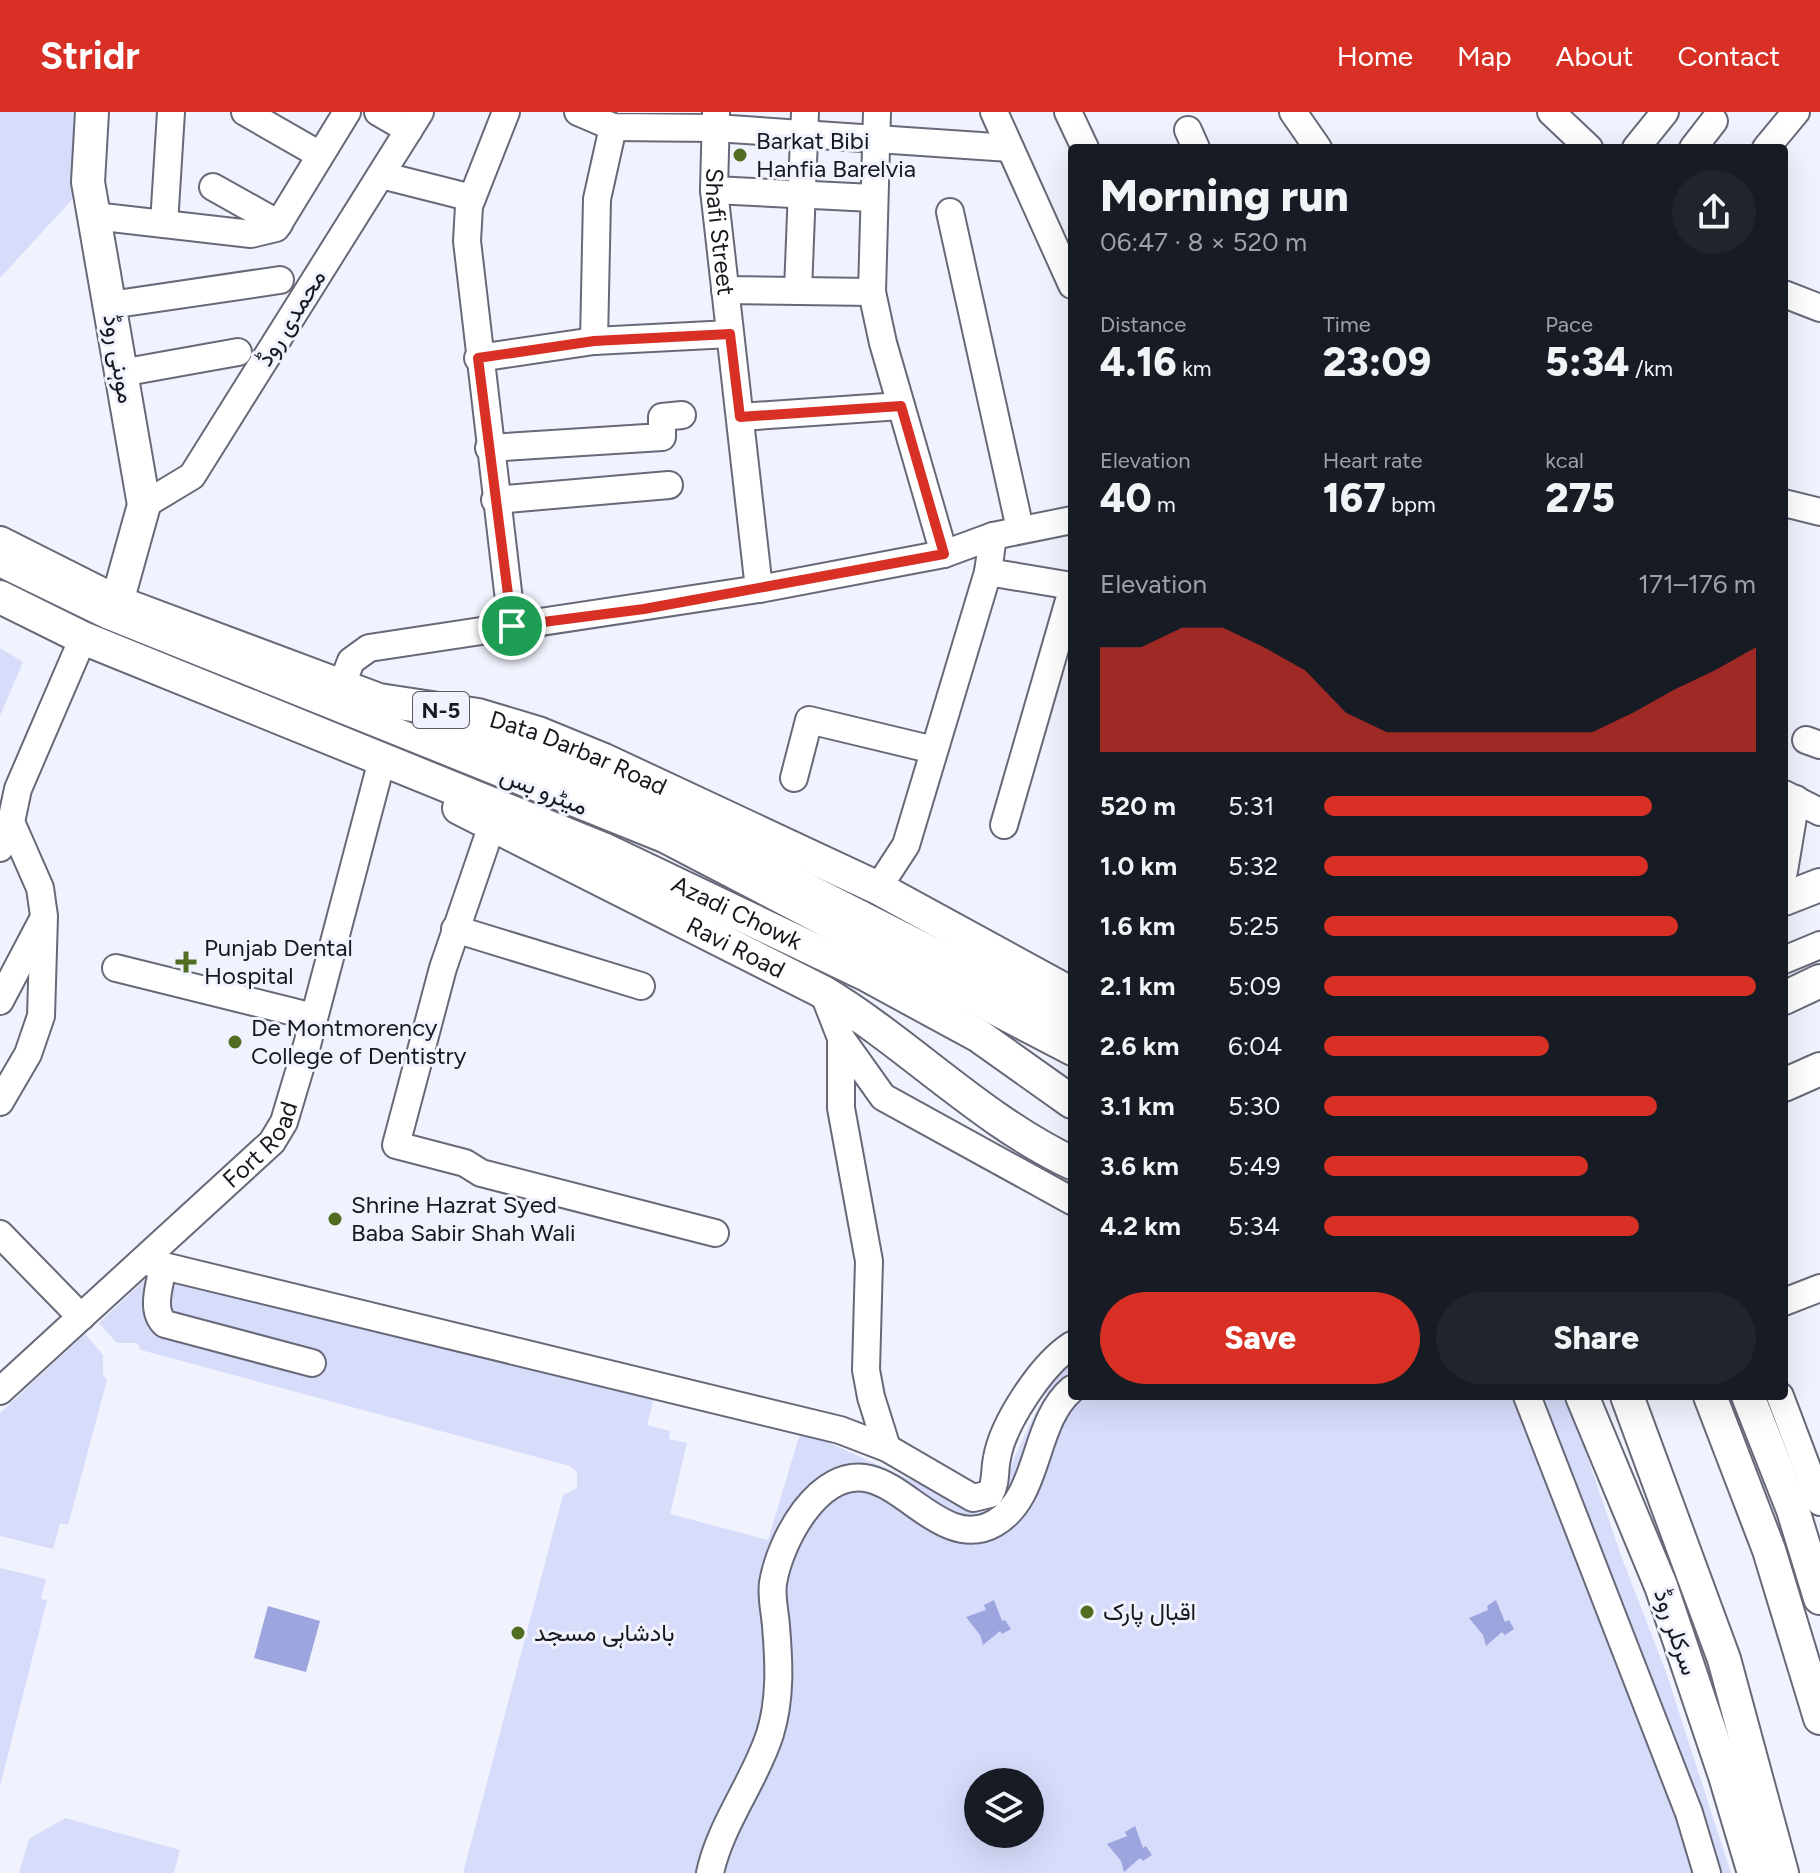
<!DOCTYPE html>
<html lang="en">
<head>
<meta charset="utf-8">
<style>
	:root { --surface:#171b24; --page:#20242c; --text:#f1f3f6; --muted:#9ea1a6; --accent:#d93025 }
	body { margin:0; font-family:Figtree,Vazirmatn,sans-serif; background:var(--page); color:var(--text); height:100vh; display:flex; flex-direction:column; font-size:30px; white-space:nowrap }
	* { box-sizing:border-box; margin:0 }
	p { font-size:26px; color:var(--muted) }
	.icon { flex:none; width:44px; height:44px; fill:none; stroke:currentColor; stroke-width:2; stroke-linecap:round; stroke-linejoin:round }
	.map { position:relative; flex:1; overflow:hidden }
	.sheet { position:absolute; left:1068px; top:32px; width:720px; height:1256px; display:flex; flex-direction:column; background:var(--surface); border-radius:8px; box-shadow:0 8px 32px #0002 }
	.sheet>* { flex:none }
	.buttons { position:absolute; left:964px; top:1656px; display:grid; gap:16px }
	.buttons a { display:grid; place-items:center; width:80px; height:80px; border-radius:50%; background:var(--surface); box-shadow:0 8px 32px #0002; font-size:40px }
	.pin { position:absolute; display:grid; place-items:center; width:68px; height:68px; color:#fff; margin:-34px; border:4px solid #fff; border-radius:50%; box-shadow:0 2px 8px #0007 }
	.round { display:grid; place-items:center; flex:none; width:84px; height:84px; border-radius:42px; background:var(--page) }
	.summary { display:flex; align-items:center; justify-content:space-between; height:136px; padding:0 32px }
	h1 { font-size:44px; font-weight:800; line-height:60px }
	.metrics { display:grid; grid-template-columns:repeat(3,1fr); gap:12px; height:136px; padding:8px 32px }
	.metrics div { display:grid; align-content:center }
	.metrics b { font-size:40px; font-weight:800 }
	.metrics small { font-size:22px; font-weight:400 }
	.metrics p { font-size:22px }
	.chart { height:224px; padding:16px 32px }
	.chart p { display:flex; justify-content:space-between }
	.chart svg { width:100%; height:144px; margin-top:8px; fill:var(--accent); opacity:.7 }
	.cta { display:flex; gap:16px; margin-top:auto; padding:16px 32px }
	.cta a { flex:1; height:92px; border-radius:48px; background:var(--accent); color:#fff; font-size:32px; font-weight:800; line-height:92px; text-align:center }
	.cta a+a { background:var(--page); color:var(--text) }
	ul { padding:0 32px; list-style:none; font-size:26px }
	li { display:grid; grid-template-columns:128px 96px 1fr; align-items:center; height:60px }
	li i { height:20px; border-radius:10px; background:var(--accent) }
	header { display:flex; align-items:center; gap:48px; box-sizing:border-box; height:112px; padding:0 40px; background:var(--accent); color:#fff }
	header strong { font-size:38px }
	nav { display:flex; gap:44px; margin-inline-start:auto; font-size:28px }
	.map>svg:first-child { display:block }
	.green { fill:#d7dcfb; fill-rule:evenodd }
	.water { fill:#9da5de }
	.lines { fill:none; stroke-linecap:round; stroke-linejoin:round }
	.minor-casing { stroke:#676979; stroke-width:30 }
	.major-casing { stroke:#676979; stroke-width:36 }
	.minor { stroke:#fff; stroke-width:26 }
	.major { stroke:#fff; stroke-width:32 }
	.route-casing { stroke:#fff; stroke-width:16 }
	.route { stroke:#d93025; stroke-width:10 }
	.poi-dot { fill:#506d21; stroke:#f0f2fd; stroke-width:3 }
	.labels { text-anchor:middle; stroke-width:6; stroke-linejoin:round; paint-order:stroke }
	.shield { fill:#f0f2fd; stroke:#595a62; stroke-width:2 }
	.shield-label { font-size:22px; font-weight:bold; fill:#18191f }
	.poi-label { font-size:24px; fill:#18191f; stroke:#f0f2fd; text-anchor:start }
	.street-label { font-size:24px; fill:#18191f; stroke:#f0f2fd }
</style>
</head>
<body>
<header>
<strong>Stridr</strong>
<nav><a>Home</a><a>Map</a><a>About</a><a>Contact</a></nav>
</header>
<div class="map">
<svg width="1820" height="1761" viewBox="0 0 1820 1761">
	<rect width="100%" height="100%" fill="#f0f2fd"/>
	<g class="green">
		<path d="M0,0H92L88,70L0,166Z"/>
		<path d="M0,536L23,550L0,604Z"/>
		<path d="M152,1161L654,1286L647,1313L670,1319L669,1327L687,1331L670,1402L768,1428L801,1318L975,1397L994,1394C1007,1377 1007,1361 1016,1342C1032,1308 1047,1274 1072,1245V1284H1567L1620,1441L1666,1560L1731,1761H463L563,1383L577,1376V1360L570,1354L141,1238L137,1231H117L99,1211ZM978,1670H1030V1722H978Z"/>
		<path d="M85,1222L103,1243V1263L107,1268L68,1413L60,1411L53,1437L0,1424V1301Z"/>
		<path d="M0,1456L46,1467L41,1487L47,1488L0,1674Z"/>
		<path d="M65,1706L180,1738L174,1761H19L29,1727Z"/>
	</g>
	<g class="water">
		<path d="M994,1488L1002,1509L1005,1508L1011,1517L1002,1522L1000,1519L983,1533L980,1523L966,1505L986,1498L984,1493Z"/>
		<path d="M1496,1488L1505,1510L1509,1508L1514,1517L1505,1523L1502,1520L1486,1534L1483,1523L1469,1506L1488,1498L1487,1494Z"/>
		<path d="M268,1494L320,1509L306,1560L254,1546Z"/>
		<path d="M1135,1714L1143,1736L1146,1734L1152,1743L1143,1749L1140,1746L1124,1760L1121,1749L1107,1732L1127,1724L1125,1720Z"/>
	</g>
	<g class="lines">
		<g class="minor-casing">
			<g id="minor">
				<path d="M245,0L320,43"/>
				<path d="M378,0L409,18"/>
				<path d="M506,0L469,94L467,129L512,514"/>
				<path d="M578,0L613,15L715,16L1010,36"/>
				<path id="s1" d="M716,0L714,78L759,477"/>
				<path d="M877,0L872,180L883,231L944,442"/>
				<path d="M994,0L1072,173"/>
				<path d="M1068,0L1085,36"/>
				<path d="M1293,0L1318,36"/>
				<path d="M1551,0L1589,36"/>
				<path d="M1188,18L1196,36"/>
				<path d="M1636,36L1665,0"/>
				<path d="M1693,36L1714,9"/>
				<path d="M1766,36L1796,0"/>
				<path d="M381,63L472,86"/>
				<path d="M213,75L279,112"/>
				<path d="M714,78L873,86"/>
				<path d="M950,100L1020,417"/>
				<path d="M94,104L251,122L276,116L347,0"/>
				<path d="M164,112L171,0"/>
				<path d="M725,178L872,180"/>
				<path d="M798,179L805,0"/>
				<path d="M1784,182L1820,196"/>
				<path d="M110,193L280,168"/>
				<path d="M594,229L597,87L613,15"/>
				<path d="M478,246L594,229L730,222"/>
				<path d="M121,261L238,240"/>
				<path d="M740,305L901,294"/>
				<path d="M489,336L662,325V305L682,303"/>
				<path d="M495,388L669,373"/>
				<path d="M1784,391L1820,400"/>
				<path d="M144,393L192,364L420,0"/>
				<path d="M0,451L109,504L664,727L1072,940"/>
				<path d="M988,460L1072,474"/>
				<path d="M341,575L351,549L369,536L759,477L944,442L993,424L1072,408"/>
				<path d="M1806,628L1820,633"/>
				<path d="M794,666L809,608L934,638"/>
				<path d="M1784,682L1820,700"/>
				<path d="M492,713L443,856L396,1033L465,1051L481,1061L715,1121"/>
				<path d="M1004,713L1072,478"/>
				<path d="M0,736L11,710L18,677L83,526"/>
				<path d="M1784,759L1796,687"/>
				<path d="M878,776L906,733L988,460L993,424"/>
				<path d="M455,817L641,874"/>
				<path d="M1784,848L1820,833"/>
				<path d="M116,856L314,905"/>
				<path d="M823,880L841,926L883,985L1072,1089"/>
				<path d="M0,889L41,811"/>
				<path d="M841,926V996L869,1149L866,1258L871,1285L887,1336"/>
				<path d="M0,990L28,942L41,904L44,804L40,776L11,710"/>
				<path d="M0,1122L81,1205"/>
				<path d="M143,1149L840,1318L887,1336L973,1386L990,1382C997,1369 994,1359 997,1346C1003,1311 1042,1252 1072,1233"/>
				<path d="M163,1154C160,1173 150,1198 165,1212L312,1251"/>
				<path d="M1784,1190L1820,1176"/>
				<path id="s2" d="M0,1279L272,1030L284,1010L307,933L382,648"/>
				<path d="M1527,1284L1689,1701L1707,1761"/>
				<path d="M1780,1284L1820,1390"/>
				<path d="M710,1761C720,1713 755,1669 770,1622C781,1586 779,1550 776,1514C775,1500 771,1485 773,1471C780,1429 819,1354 870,1367C910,1377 949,1438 995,1411C1041,1384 1032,1311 1072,1277"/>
			</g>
		</g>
		<g class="major-casing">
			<g id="major">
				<path d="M92,0L88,70L144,393L117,490"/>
				<path id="s3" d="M0,431L117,490L379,588L478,603L538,621L604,648L878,776L1072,882"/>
				<path id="s4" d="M0,485L83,526L603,737L865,862L979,924L1072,990"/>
				<path d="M432,609L658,702L1072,913"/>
				<path id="s5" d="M459,696L823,880C909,932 981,1008 1072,1051"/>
				<path d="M1784,787L1820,773"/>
				<path d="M1784,886L1820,869"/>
				<path d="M1784,973L1820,957"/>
				<path d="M1582,1284L1661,1474L1725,1664L1754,1761"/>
				<path d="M1627,1284L1724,1547L1782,1761"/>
				<path d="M1710,1284L1769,1438L1820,1606"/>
				<path d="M1748,1284L1793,1398L1820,1486"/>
			</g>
		</g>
		<use href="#minor" class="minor"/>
		<use href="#major" class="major"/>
	</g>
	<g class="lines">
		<g class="route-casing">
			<path id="route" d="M730,222L740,305L901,294L944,442L644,497L512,514L478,246L594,229Z"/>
		</g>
		<use href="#route" class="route"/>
	</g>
	<g class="poi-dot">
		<circle cx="740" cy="43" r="8"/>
		<path d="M182 838h8v8h8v8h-8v8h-8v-8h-8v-8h8z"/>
		<circle cx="235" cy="930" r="8"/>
		<circle cx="335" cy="1107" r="8"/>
		<circle cx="1087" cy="1500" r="8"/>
		<circle cx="518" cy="1521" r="8"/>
	</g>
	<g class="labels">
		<rect class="shield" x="413" y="580" width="56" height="36" rx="6"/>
		<g class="shield-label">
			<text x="441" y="606">N-5</text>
		</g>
		<g class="poi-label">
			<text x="756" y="37">Barkat Bibi<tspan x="756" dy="28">Hanfia Barelvia</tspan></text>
			<text x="204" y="844">Punjab Dental<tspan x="204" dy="28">Hospital</tspan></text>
			<text x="251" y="924">De Montmorency<tspan x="251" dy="28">College of Dentistry</tspan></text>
			<text x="351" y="1101">Shrine Hazrat Syed<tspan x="351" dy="28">Baba Sabir Shah Wali</tspan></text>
			<text x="1103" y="1508">اقبال پارک</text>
			<text x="534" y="1529">بادشاہی مسجد</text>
		</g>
		<g class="street-label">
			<text dy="8" stroke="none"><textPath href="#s1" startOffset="120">Shafi Street</textPath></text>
			<text transform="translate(291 206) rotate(-58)" y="8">محمدی روڈ</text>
			<text transform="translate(119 247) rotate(80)" y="8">موہنی روڈ</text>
			<text dy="8" stroke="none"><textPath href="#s3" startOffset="618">Data Darbar Road</textPath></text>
			<text transform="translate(544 679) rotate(22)" y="8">میٹرو بس</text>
			<text dy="8" stroke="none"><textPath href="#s4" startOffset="802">Azadi Chowk</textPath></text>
			<text dy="8" stroke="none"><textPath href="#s5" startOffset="310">Ravi Road</textPath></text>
			<text dy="8" stroke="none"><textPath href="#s2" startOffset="360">Fort Road</textPath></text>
			<text transform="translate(1676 1520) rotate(71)" y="8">سرکلر روڈ</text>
		</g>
	</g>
</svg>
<div class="buttons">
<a><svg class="icon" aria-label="layers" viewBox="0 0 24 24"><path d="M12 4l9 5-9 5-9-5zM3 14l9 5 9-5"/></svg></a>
</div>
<div class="pin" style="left:512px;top:514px;background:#1e9e55"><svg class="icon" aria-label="arrive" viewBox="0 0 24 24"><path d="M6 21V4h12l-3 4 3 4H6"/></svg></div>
<section class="sheet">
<div class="summary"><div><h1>Morning run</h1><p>06:47 · 8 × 520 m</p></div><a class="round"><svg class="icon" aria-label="share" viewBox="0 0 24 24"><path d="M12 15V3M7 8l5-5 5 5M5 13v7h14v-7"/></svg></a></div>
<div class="metrics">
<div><p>Distance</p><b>4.16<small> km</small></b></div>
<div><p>Time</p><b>23:09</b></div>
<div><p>Pace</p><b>5:34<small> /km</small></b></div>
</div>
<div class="metrics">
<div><p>Elevation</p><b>40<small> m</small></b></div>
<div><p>Heart rate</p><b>167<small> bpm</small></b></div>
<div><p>kcal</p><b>275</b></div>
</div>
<div class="chart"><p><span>Elevation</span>171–176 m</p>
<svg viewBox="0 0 160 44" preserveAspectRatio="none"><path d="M0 44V12L10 12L20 6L30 6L40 12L50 19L60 32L70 38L80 38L90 38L100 38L110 38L120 38L130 32L140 25L150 19L160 12V44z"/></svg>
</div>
<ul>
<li><b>520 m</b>5:31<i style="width:76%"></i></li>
<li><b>1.0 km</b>5:32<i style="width:75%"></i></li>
<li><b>1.6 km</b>5:25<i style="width:82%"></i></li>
<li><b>2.1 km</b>5:09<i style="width:100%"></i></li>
<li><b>2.6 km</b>6:04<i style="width:52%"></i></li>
<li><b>3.1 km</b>5:30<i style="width:77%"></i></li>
<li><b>3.6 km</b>5:49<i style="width:61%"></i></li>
<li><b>4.2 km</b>5:34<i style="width:73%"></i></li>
</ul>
<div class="cta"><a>Save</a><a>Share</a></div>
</section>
</div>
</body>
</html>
